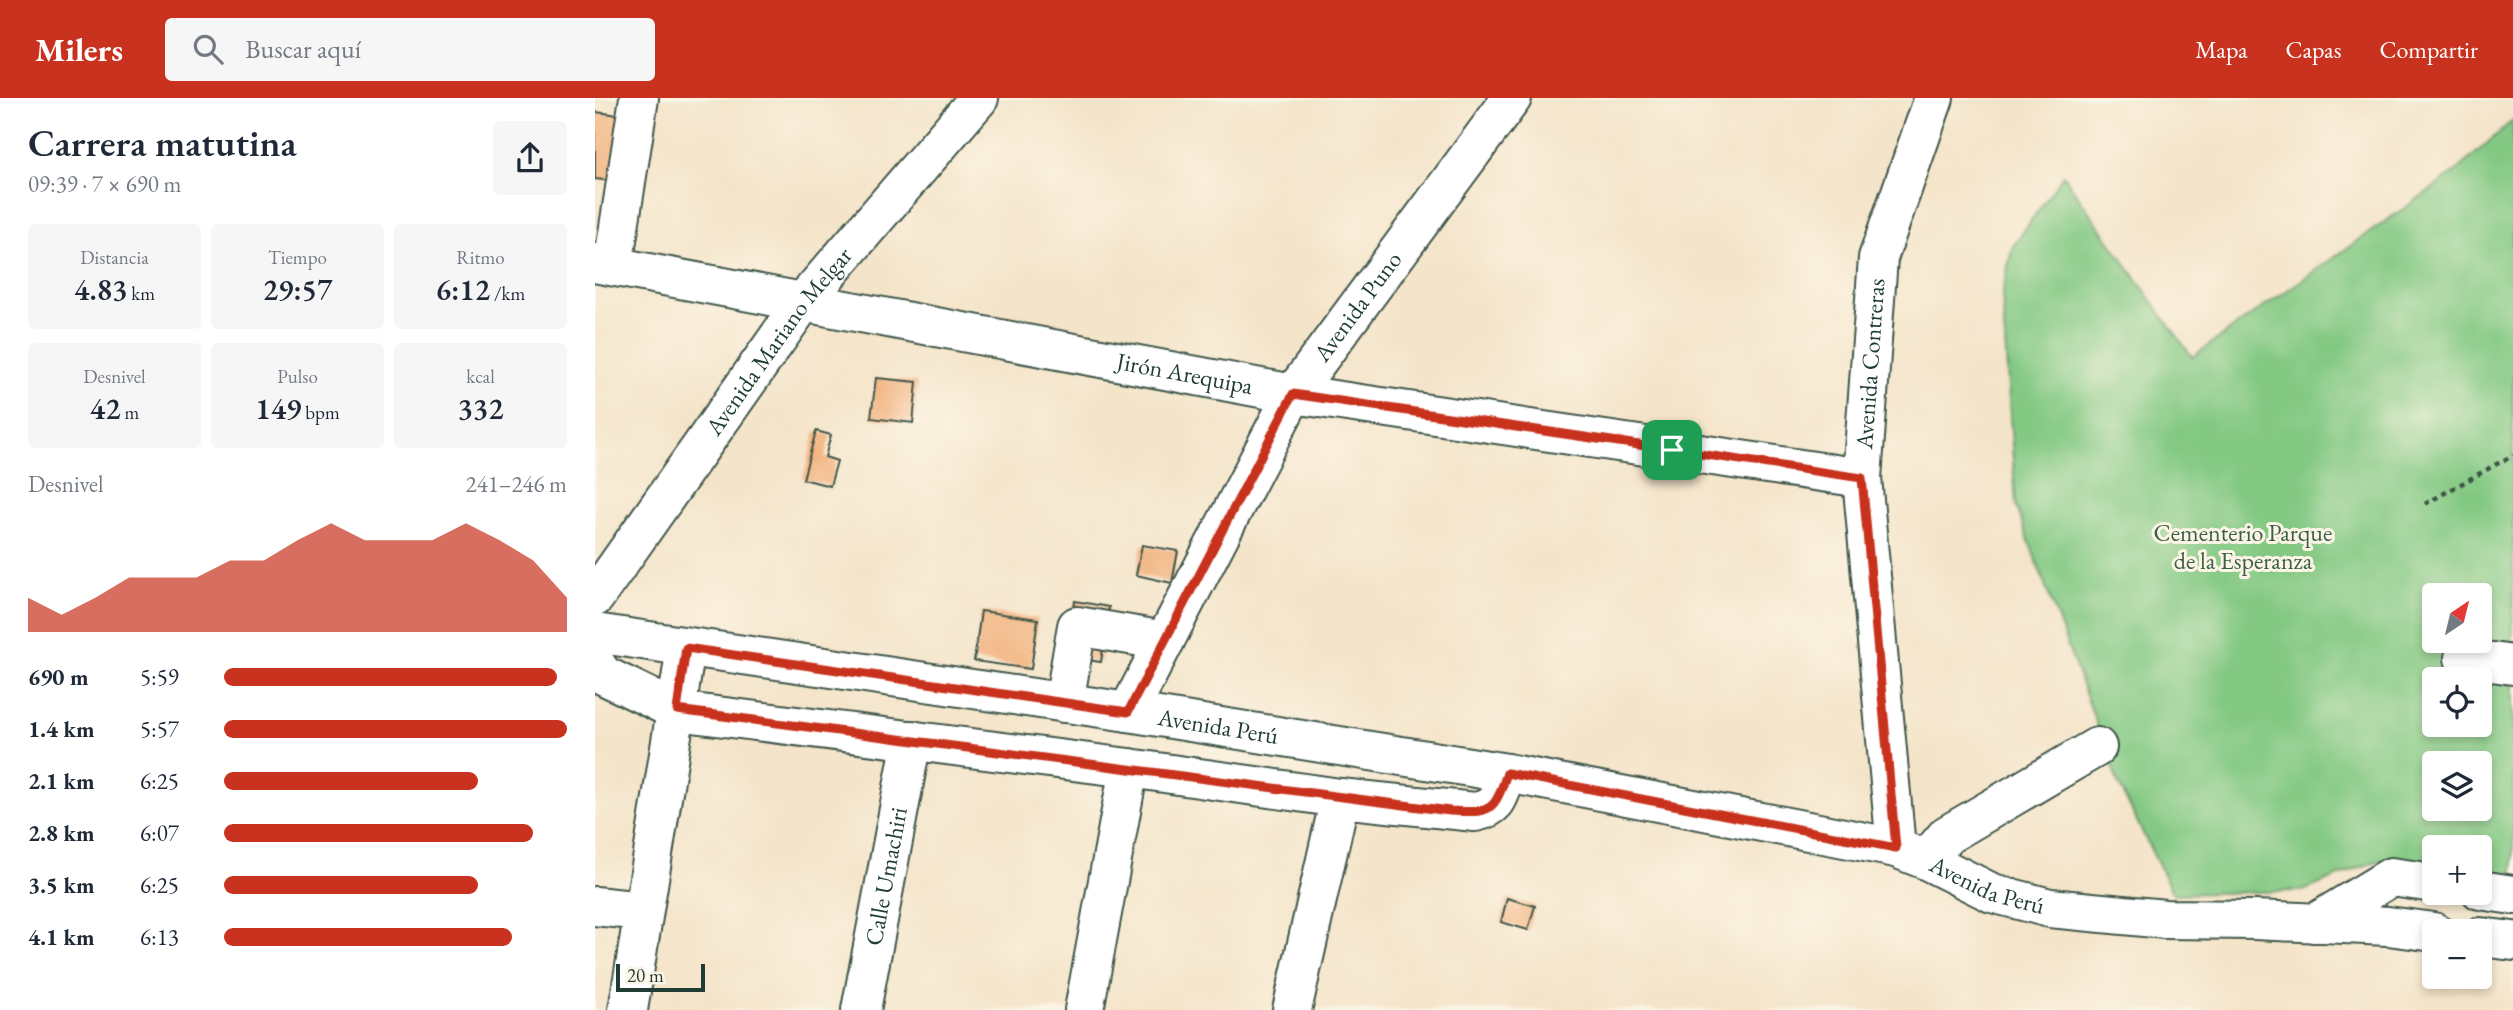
<!DOCTYPE html>
<html lang="es">
<head>
<meta charset="utf-8">
<style>
	:root { --surface:#fff; --page:#f6f6f7; --text:#1f2937; --muted:#747a83; --accent:#c8321e }
	body { margin:0; font-family:"EB Garamond",serif; background:var(--page); color:var(--text); height:100vh; display:flex; flex-direction:column; font-size:26px; white-space:nowrap }
	* { box-sizing:border-box; margin:0 }
	p { font-size:23px; color:var(--muted) }
	.icon { flex:none; width:38px; height:38px; fill:none; stroke:currentColor; stroke-width:2; stroke-linecap:round; stroke-linejoin:round }
	.map { position:relative; flex:1; overflow:hidden }
	.side { display:flex; flex-direction:column; background:var(--surface); width:595px }
	.side>* { flex:none }
	.needle { width:46px; rotate:35deg }
	.buttons { position:absolute; left:1827px; top:485px; display:grid; gap:14px }
	.buttons a { display:grid; place-items:center; width:70px; height:70px; border-radius:7px; background:var(--surface); box-shadow:0 4px 10px #0003; font-size:35px }
	.scale { position:absolute; left:21px; bottom:18px; width:89px; box-sizing:border-box; padding-left:7px; border:4px solid #1f3d34; border-top:0; font-size:19px; line-height:24px; white-space:nowrap; color:#1f3d34; -webkit-text-stroke:5px #fcf5e5; paint-order:stroke }
	.pin { position:absolute; display:grid; place-items:center; width:60px; height:60px; color:#fff; margin:-30px; border-radius:14px; box-shadow:0 4px 10px #0006 }
	.round { display:grid; place-items:center; flex:none; width:74px; height:74px; border-radius:7px; background:var(--page) }
	.summary { display:flex; align-items:center; justify-content:space-between; height:119px; padding:0 28px }
	h1 { font-size:38px; font-weight:600; line-height:52px }
	.figures { display:grid; grid-template-columns:repeat(3,1fr); gap:10px; height:119px; padding:7px 28px }
	.figures div { display:grid; align-content:center; border-radius:7px; background:var(--page); text-align:center }
	.figures b { font-size:30px; font-weight:600 }
	.figures small { font-size:19px; font-weight:400 }
	.figures p { font-size:19px }
	.chart { height:196px; padding:14px 28px }
	.chart p { display:flex; justify-content:space-between }
	.chart svg { width:100%; height:126px; margin-top:7px; fill:var(--accent); opacity:.7 }
	ul { padding:0 28px; list-style:none; font-size:23px }
	li { display:grid; grid-template-columns:112px 84px 1fr; align-items:center; height:52px }
	li i { height:18px; border-radius:9px; background:var(--accent) }
	header { display:flex; align-items:center; gap:42px; box-sizing:border-box; height:98px; padding:0 35px; background:var(--accent); color:#fff }
	header strong { font-size:33px }
	nav { display:flex; gap:38px; margin-inline-start:auto; font-size:24px }
	.search { width:490px; height:63px; background:var(--page); display:flex; align-items:center; gap:18px; box-sizing:border-box; padding:0 24px; border-radius:7px; color:var(--muted); font-size:26px }
	main { display:flex; flex:1; min-height:0 }
	.map>svg:first-child { display:block }
	.green { fill:#83c983; stroke:#51835c; stroke-width:2; fill-rule:evenodd }
	.building { fill:#f1ac74 }
	.lines { fill:none; stroke-linecap:round; stroke-linejoin:round }
	.minor-casing { stroke:#3f564a; stroke-width:42 }
	.major-casing { stroke:#3f564a; stroke-width:42 }
	.path { stroke:#3f564a; stroke-width:4.5; stroke-dasharray:5 5; stroke-linecap:butt }
	.minor { stroke:#fff; stroke-width:38 }
	.major { stroke:#fff; stroke-width:38 }
	.route-casing { stroke:#fff; stroke-width:14 }
	.route { stroke:#c8321e; stroke-width:9 }
	.labels { text-anchor:middle; stroke-width:6; stroke-linejoin:round; paint-order:stroke }
	.street-label { font-size:24px; fill:#1f3d34; stroke:#fcf5e5 }
	.park-label { font-size:24px; fill:#386048; stroke:#fcf5e5 }
</style>
</head>
<body>
<header>
<strong>Milers</strong>
<div class="search"><svg class="icon" aria-label="search" viewBox="0 0 24 24"><circle cx="10" cy="10" r="6"/><path d="M15 15l6 6"/></svg>Buscar aquí</div>
<nav><a>Mapa</a><a>Capas</a><a>Compartir</a></nav>
</header>
<main>
<section class="side">
<div class="summary"><div><h1>Carrera matutina</h1><p>09:39 · 7 × 690 m</p></div><a class="round"><svg class="icon" aria-label="share" viewBox="0 0 24 24"><path d="M12 15V3M7 8l5-5 5 5M5 13v7h14v-7"/></svg></a></div>
<div class="figures">
<div><p>Distancia</p><b>4.83<small> km</small></b></div>
<div><p>Tiempo</p><b>29:57</b></div>
<div><p>Ritmo</p><b>6:12<small> /km</small></b></div>
</div>
<div class="figures">
<div><p>Desnivel</p><b>42<small> m</small></b></div>
<div><p>Pulso</p><b>149<small> bpm</small></b></div>
<div><p>kcal</p><b>332</b></div>
</div>
<div class="chart"><p><span>Desnivel</span>241–246 m</p>
<svg viewBox="0 0 160 44" preserveAspectRatio="none"><path d="M0 44V32L10 38L20 32L30 25L40 25L50 25L60 19L70 19L80 12L90 6L100 12L110 12L120 12L130 6L140 12L150 19L160 32V44z"/></svg>
</div>
<ul>
<li><b>690 m</b>5:59<i style="width:97%"></i></li>
<li><b>1.4 km</b>5:57<i style="width:100%"></i></li>
<li><b>2.1 km</b>6:25<i style="width:74%"></i></li>
<li><b>2.8 km</b>6:07<i style="width:90%"></i></li>
<li><b>3.5 km</b>6:25<i style="width:74%"></i></li>
<li><b>4.1 km</b>6:13<i style="width:84%"></i></li>
</ul>
</section>
<div class="map">
<svg width="1918" height="912" viewBox="0 0 1918 912">
	<rect width="100%" height="100%" fill="#fcf5e5"/>
	<filter id="ink" filterUnits="userSpaceOnUse"><feTurbulence type="fractalNoise" baseFrequency=".0143" numOctaves="2"/><feDisplacementMap in="SourceGraphic" scale="14" xChannelSelector="R" yChannelSelector="G"/><feConvolveMatrix kernelMatrix="1 2 1 2 8 2 1 2 1" color-interpolation-filters="sRGB"/></filter>
	<filter id="wash" filterUnits="userSpaceOnUse"><feTurbulence type="fractalNoise" baseFrequency=".00686" numOctaves="4" result="noise"/><feDisplacementMap in="SourceGraphic" scale="28" xChannelSelector="R" yChannelSelector="G"/><feGaussianBlur stdDeviation="1.57" result="paint"/><feColorMatrix in="noise" values="0 0 0 0 0 0 0 0 0 0 0 0 0 0 0 0 0 1.4 0 .05"/><feComposite in="paint" operator="in"/></filter>
	<g filter="url(#wash)">
		<rect width="100%" height="100%" fill="#f4e4c9"/>
		<path class="green" d="M1918,22V781L1885,777V749H1839V771L1781,763L1708,793L1578,796L1524,687L1421,408L1407,197L1417,150L1468,77L1597,259L1858,76ZM1839,497H1885V542H1839ZM1839,581H1885V626H1839ZM1839,665H1885V710H1839Z"/>
		<g id="blocks">
			<g class="building">
				<path d="M0,14L25,17L19,83L0,81Z"/>
				<path d="M281,280L322,284L318,325L276,320Z"/>
				<path d="M221,333L236,337L230,359L242,363L235,388L208,381Z"/>
				<path d="M547,447L583,453L577,485L541,477Z"/>
				<path d="M480,503L514,509L506,564L472,559Z"/>
				<path d="M386,513L443,521L436,571L379,563Z"/>
				<path d="M912,800L940,808L933,832L906,824Z"/>
			</g>
		</g>
	</g>
	<g filter="url(#ink)">
		<use href="#blocks" fill-opacity="0" stroke="#3f564a" stroke-width="2"/>
		<g class="lines">
			<g class="minor-casing">
				<g id="minor">
					<path id="s1" d="M0,165L698,296L1267,380"/>
					<path d="M18,168L44,0"/>
					<path id="s2" d="M0,499L209,203L384,0"/>
					<path d="M1869,560L1918,567"/>
					<path d="M0,565L8,577L82,613L534,670L745,700L880,714C905,709 904,697 912,675"/>
					<path d="M469,605L482,528L570,543"/>
					<path id="s3" d="M533,614L698,296L917,0"/>
					<path id="s4" d="M1301,750L1267,380L1283,160L1339,0"/>
					<path d="M1331,762L1352,737L1502,649"/>
					<path d="M1885,792L1918,797"/>
					<path d="M0,808L48,813"/>
					<path d="M1720,825L1796,779L1839,785"/>
					<path d="M33,912L91,550"/>
					<path id="s5" d="M266,912L317,642"/>
					<path d="M489,912L534,670"/>
					<path d="M697,912L745,700"/>
				</g>
			</g>
			<g class="major-casing">
				<g id="major">
					<path id="s6" d="M0,535L533,614L912,675L1301,750L1331,762L1397,795L1455,810L1570,821L1659,822L1793,828L1839,834"/>
					<path d="M1885,839L1918,843"/>
				</g>
			</g>
			<path class="path" d="M1830,406L1918,357"/>
			<use href="#minor" class="minor"/>
			<use href="#major" class="major"/>
		</g>
	</g>
	<g class="lines" filter="url(#ink)">
		<g class="route-casing">
			<path id="route" d="M698,296L1267,380L1301,750L912,675C899,714 897,715 855,713L82,612L91,550L533,614Z"/>
		</g>
		<use href="#route" class="route"/>
	</g>
	<g class="labels">
		<g class="street-label">
			<text dy="8" stroke="none"><textPath href="#s3" startOffset="467">Avenida Puno</textPath></text>
			<text dy="8" stroke="none"><textPath href="#s2" startOffset="315">Avenida Mariano Melgar</textPath></text>
			<text dy="8" stroke="none"><textPath href="#s4" startOffset="486">Avenida Contreras</textPath></text>
			<text dy="8" stroke="none"><textPath href="#s1" startOffset="600">Jirón Arequipa</textPath></text>
			<text dy="8" stroke="none"><textPath href="#s6" startOffset="630">Avenida Perú</textPath></text>
			<text dy="8" stroke="none"><textPath href="#s5" startOffset="136">Calle Umachiri</textPath></text>
			<text dy="8" stroke="none"><textPath href="#s6" startOffset="1418">Avenida Perú</textPath></text>
		</g>
		<g class="park-label">
			<text x="1648" y="443">Cementerio Parque<tspan x="1648" dy="28">de la Esperanza</tspan></text>
		</g>
	</g>
</svg>
<div class="buttons">
<a><svg class="needle" viewBox="-14 -14 28 28"><path d="M0-13l5 13h-10z" fill="#e53935"/><path d="M0 13l5-13h-10z" fill="#747a83"/></svg></a>
<a><svg class="icon" aria-label="locate" viewBox="0 0 24 24"><circle cx="12" cy="12" r="6"/><path d="M12 2v4M12 18v4M2 12h4M18 12h4"/></svg></a>
<a><svg class="icon" aria-label="layers" viewBox="0 0 24 24"><path d="M12 4l9 5-9 5-9-5zM3 14l9 5 9-5"/></svg></a>
<a>+</a>
<a>−</a>
</div>
<div class="scale">20 m</div>
<div class="pin" style="left:1077px;top:352px;background:#1e9e55"><svg class="icon" aria-label="arrive" viewBox="0 0 24 24"><path d="M6 21V4h12l-3 4 3 4H6"/></svg></div>
</div>
</main>
</body>
</html>
